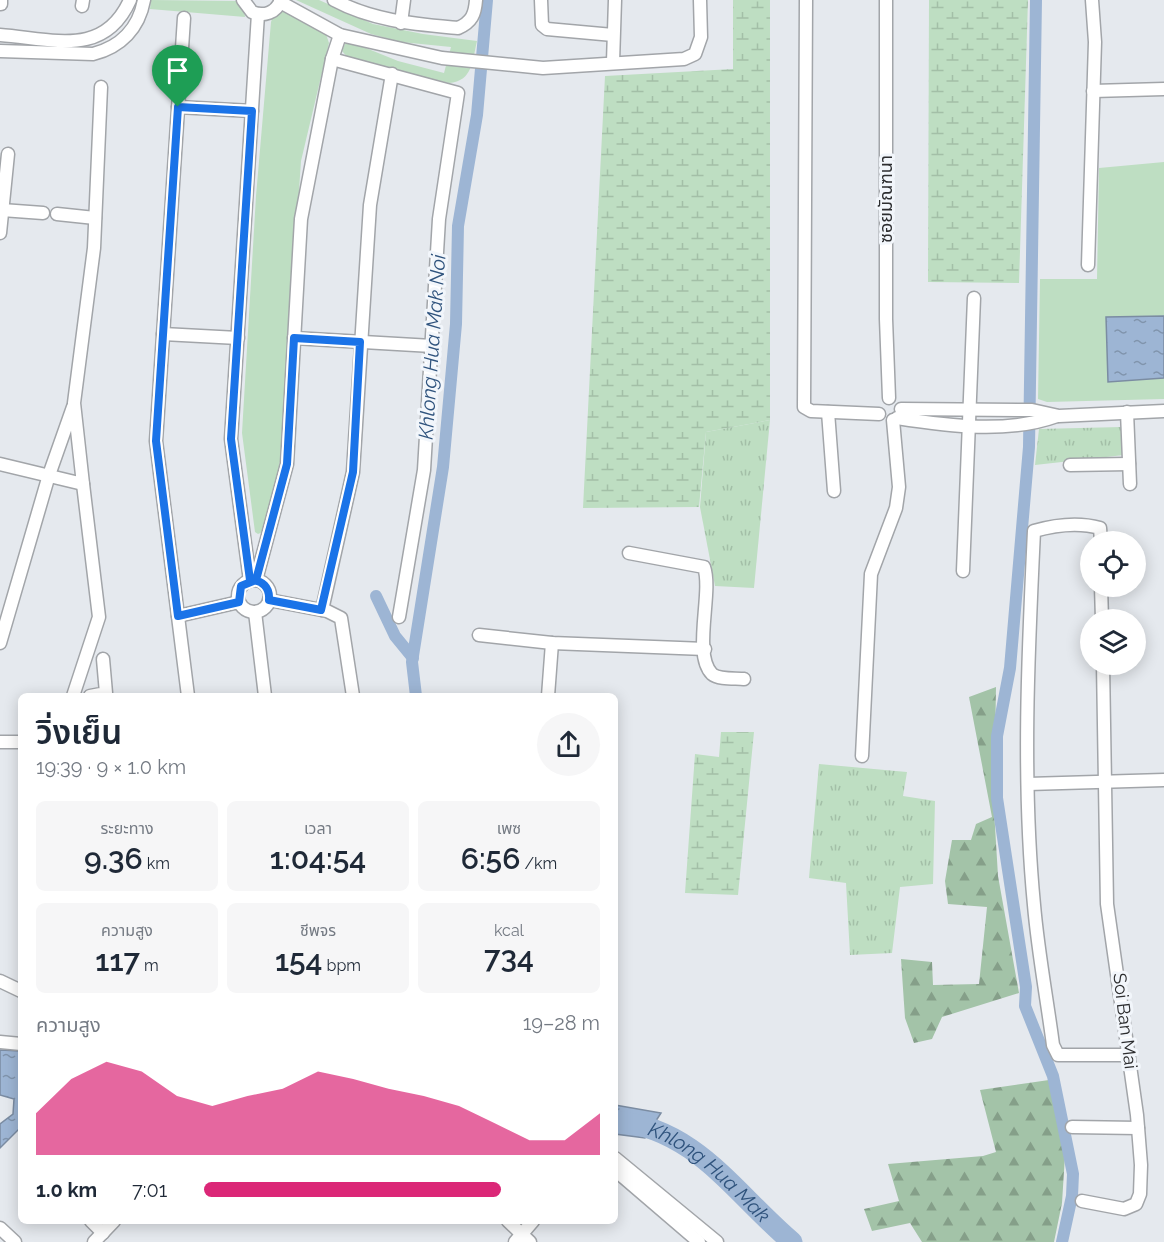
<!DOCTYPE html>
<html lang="th">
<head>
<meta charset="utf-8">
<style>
	:root { --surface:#fff; --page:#f6f6f7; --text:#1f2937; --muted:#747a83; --accent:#db2777 }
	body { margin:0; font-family:Raleway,"Noto Sans Thai",sans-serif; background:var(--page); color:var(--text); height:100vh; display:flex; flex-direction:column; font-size:22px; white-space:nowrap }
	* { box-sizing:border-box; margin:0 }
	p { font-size:20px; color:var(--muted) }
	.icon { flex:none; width:33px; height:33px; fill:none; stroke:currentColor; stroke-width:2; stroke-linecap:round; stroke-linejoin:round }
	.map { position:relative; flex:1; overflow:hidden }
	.sheet { position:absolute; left:18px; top:693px; width:600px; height:531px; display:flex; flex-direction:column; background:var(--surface); border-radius:9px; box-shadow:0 3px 15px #0003 }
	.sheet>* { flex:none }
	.buttons { position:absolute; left:1080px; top:531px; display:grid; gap:12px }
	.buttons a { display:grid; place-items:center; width:66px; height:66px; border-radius:50%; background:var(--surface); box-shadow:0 3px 15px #0003; font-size:30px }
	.pin { position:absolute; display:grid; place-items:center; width:51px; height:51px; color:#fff; margin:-62px -26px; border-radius:50% 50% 50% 0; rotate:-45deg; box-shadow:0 0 6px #0007 }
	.pin .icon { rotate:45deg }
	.round { display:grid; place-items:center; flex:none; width:63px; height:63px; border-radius:32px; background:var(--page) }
	.overview { display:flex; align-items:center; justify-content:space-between; height:102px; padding:0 18px }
	h1 { font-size:33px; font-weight:600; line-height:45px }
	.figures { display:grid; grid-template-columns:repeat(3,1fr); gap:9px; height:102px; padding:6px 18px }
	.figures div { display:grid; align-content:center; border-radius:9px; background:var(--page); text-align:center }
	.figures b { font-size:30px; font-weight:600 }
	.figures small { font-size:16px; font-weight:400 }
	.figures p { font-size:16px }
	.chart { height:168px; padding:12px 18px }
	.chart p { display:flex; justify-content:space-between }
	.chart svg { width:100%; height:108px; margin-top:6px; fill:var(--accent); opacity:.7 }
	ul { padding:0 18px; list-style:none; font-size:20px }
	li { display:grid; grid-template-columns:96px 72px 1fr; align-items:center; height:45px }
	li i { height:15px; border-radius:8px; background:var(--accent) }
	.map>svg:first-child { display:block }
	.grass { fill:url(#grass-tufts) }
	.forest { fill:url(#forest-firs) }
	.wetland { fill:url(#wetland-marsh) }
	.garden { fill:#bedec2 }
	.water { fill:url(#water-ripples); stroke:#7b8ca2; stroke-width:1.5 }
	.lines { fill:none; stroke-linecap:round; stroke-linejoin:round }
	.canal { stroke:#9db5d4; stroke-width:12 }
	.river { stroke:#9db5d4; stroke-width:21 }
	.minor-casing { stroke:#a2a5a9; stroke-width:15 }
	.minor { stroke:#fff; stroke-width:12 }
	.route-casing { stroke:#fff; stroke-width:12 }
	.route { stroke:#1a73e8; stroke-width:8 }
	.labels { text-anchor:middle; stroke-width:6; stroke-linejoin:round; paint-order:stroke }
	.street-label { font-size:18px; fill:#2c2d2f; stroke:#f2f6fb }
	.water-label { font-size:20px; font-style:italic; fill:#2f537d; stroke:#f2f6fb }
</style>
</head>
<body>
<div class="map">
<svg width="1164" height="1242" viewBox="0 0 1164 1242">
	<defs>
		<pattern id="grass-tufts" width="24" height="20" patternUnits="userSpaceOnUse" patternTransform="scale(1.5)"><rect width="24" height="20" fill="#bedec2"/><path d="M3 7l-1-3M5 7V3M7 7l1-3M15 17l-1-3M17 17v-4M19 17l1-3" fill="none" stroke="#a3bfa7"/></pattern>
		<pattern id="forest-firs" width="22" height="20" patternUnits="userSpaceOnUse" patternTransform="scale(1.5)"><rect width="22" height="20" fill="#a3c3a8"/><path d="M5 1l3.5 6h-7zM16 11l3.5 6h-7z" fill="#859f89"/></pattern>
		<pattern id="wetland-marsh" width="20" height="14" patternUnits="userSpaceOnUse" patternTransform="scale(1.5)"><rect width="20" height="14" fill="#bedec2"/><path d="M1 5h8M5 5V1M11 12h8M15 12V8" fill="none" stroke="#a3bfa7"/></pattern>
		<pattern id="water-ripples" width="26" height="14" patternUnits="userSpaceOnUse" patternTransform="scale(1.5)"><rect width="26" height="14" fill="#9db5d4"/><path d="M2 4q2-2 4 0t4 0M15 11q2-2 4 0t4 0" fill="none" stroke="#8094ac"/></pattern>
	</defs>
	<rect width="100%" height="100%" fill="#e5e9ee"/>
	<g class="grass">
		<path d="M770,420L754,588L715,586L700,507L706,432Z"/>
		<path d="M1121,427L1124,455L1035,465L1039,429Z"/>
		<path d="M819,764L907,772L903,796L935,801L933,884L900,887L892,953L850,955L846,883L809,878Z"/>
	</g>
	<g class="forest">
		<path d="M996,687L994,810L998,876L1019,993L942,1017L932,1039L914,1043L905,1018L901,959L932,962L933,985L979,984L987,907L948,904L945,881L952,840H971L976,824L992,817L969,697Z"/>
		<path d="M1049,1080L1065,1155L1062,1203L1054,1242H922L910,1223L872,1231L864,1209L899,1201L888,1164L983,1156L996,1152L980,1090Z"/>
	</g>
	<g class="wetland">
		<path d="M733,0H770V420L706,432L699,507L583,508L605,76L733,69Z"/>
		<path d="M929,0H1028L1019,283L928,282Z"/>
		<path d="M721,732H754L738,895L685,893L695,754L719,757Z"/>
	</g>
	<g class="garden">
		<path d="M151,0L237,1L244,9L245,17L150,9Z"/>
		<path d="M296,0H319L373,24L423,34L477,41C472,61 473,81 449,83L349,59L342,51L345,44H356L398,61L444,73L451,47L401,42L371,34Z"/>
		<path d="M282,11L325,31L329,43L301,161L281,457L265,531L258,534L255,532L242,433L256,196L271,22L273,16Z"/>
		<path d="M1164,162V399L1047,402L1038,399L1040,279H1097L1099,168Z"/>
	</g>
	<g class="water">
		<path d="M1164,316V378L1108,382L1106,317Z"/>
		<path d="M0,1050L21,1051V1127L0,1148V1124L13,1114L14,1099L0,1095Z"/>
		<path d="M615,1105L661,1113L645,1138L615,1134Z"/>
	</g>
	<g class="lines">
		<g class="canal">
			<path d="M1036,0L1029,447L1010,668L997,736V798L1026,987L1025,1006L1053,1076L1073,1174L1072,1196L1062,1242"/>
			<path d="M376,596L395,636L413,658"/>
			<path d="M416,696L412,662L443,467L456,324L458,226L477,115L487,0"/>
		</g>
		<path class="river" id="s1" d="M615,1121C696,1128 735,1194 792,1242"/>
		<g class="minor-casing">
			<g id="minor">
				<path d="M243,0L252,12C264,17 276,13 281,0"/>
				<path d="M334,0C373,21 415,24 458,28C472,22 475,14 476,0"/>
				<path d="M541,0L542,25L547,29L613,35"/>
				<path d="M806,0L804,407L811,411L879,414"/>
				<path d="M886,0V319L889,398"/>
				<path d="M280,2L340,35L442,58L543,68L684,59L695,54L701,37L700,0"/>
				<path d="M1,4V0"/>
				<path d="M82,6L83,0"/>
				<path d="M184,18L156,441L188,696"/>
				<path d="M401,23L404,0"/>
				<path d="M0,35C53,39 104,58 130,0"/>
				<path d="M0,51L93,54C121,47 139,28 144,0"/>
				<path d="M332,59L458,93L439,219L424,470L399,617"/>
				<path d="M613,62L615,0"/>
				<path d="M1093,91L1164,89"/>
				<path d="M178,107L252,111"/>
				<path d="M2,210L43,213"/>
				<path d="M57,214L95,218"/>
				<path d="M0,233L8,154"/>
				<path d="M1088,265L1095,42L1092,0"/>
				<path d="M163,334L238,338"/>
				<path d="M294,338L432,346"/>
				<path d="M901,409L1032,410L1059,416L1164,411"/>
				<path d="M828,412L834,491"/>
				<path d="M1127,412L1130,484"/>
				<path d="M897,418C949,426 1007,434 1057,416"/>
				<path d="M0,464L83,484L74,403L94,248L101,87"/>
				<path d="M1070,465L1129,464"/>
				<path d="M1101,542L1100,528C1078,522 1055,525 1034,531C1028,655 1022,781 1034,905C1038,952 1047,999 1053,1045L1058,1055H1129"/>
				<path d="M629,553L704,567C713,592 692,654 712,674C719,680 736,678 744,679"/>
				<path d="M963,571L974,298"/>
				<path d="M256,580L287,464L301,219L332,59L340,35"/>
				<circle cx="254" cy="596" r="16"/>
				<path d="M250,581L231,439L258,14"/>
				<path d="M1101,586L1102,620"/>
				<path d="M269,600L327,611L341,618L353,696"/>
				<path d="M322,610L353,472L370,205L392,74"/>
				<path d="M255,612L265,696"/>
				<path d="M178,616L239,602"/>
				<path d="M479,635L552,643L705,649"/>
				<path d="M0,643L49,475L73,407"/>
				<path d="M73,696L99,617L83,484"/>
				<path d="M90,696L106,693L103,659"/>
				<path d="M548,696L552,643"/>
				<path d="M0,742H21"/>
				<path d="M862,756L871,574L896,508L899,487L893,420"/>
				<path d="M1028,784L1164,780"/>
				<path d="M0,981L21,991"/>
				<path d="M0,1042L21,1044"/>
				<path d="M1072,1127L1138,1128"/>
				<path d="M615,1158L717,1242"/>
				<path d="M615,1170L699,1242"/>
				<path d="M1082,1201L1124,1209L1136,1204L1140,1194L1141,1165L1137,1115L1107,904L1103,664"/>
				<path d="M91,1221L103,1233"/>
				<path d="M508,1221L530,1242"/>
				<path d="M0,1228L15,1242"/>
				<path d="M94,1242L114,1221"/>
				<path d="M515,1242L533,1221"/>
			</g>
		</g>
		<use href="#minor" class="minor"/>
	</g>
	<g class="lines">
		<g class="route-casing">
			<path id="route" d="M178,107L156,441L178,616L239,602L241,586L256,580L287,464L294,338L360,342L353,472L321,610L269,600C270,587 262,580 250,580L231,439L252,111L178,107"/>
		</g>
		<use href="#route" class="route"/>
	</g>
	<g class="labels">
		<g class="street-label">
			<text transform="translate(886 199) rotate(-90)" y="6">ซอยมัณฑนา</text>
			<text transform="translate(1125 1021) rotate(83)" y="6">Soi Ban Mai</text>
		</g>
		<g class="water-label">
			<text transform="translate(432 347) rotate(-86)" y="7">Khlong Hua Mak Noi</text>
			<text dy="7" stroke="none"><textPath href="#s1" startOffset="110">Khlong Hua Mak</textPath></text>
		</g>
	</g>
</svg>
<div class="buttons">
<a><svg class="icon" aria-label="locate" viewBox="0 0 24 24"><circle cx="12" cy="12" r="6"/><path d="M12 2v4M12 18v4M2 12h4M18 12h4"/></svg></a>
<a><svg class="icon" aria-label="layers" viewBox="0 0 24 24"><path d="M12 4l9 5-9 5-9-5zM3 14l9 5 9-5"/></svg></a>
</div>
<div class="pin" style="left:178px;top:107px;background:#1e9e55"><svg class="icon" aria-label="arrive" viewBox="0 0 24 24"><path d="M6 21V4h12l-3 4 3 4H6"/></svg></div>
<section class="sheet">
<div class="overview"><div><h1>วิ่งเย็น</h1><p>19:39 · 9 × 1.0 km</p></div><a class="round"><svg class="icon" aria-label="share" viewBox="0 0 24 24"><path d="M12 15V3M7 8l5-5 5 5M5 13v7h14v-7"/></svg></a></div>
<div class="figures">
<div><p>ระยะทาง</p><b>9.36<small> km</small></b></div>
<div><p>เวลา</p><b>1:04:54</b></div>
<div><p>เพซ</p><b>6:56<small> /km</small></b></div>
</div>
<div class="figures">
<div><p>ความสูง</p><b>117<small> m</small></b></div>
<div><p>ชีพจร</p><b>154<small> bpm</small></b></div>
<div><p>kcal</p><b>734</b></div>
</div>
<div class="chart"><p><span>ความสูง</span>19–28 m</p>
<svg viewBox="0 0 160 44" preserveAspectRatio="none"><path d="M0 44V27L10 13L20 6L30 10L40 20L50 24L60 20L70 17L80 10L90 13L100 17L110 20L120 24L130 31L140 38L150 38L160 27V44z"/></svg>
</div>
<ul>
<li><b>1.0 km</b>7:01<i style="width:75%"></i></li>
</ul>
</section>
</div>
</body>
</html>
